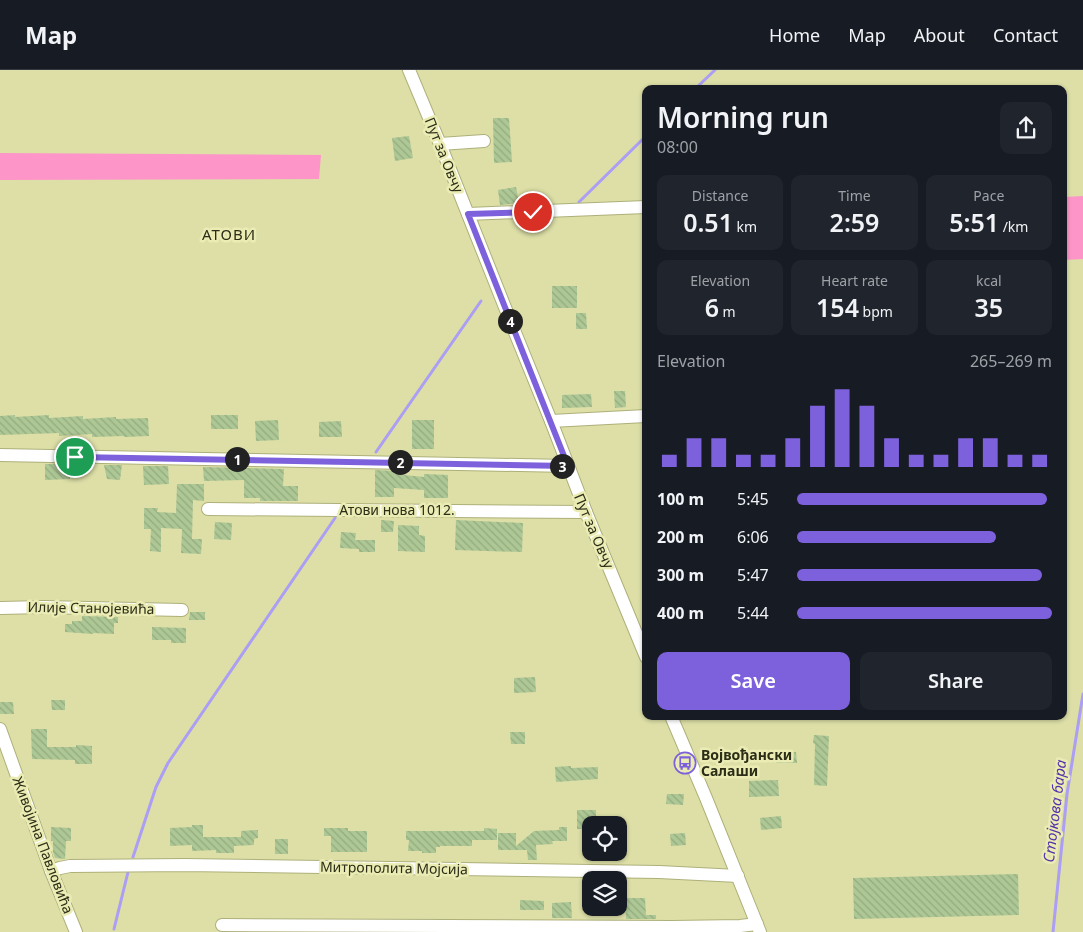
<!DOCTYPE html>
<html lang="en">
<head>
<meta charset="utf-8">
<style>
	:root { --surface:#171b24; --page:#20242c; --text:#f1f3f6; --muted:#9ea1a6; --line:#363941; --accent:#7d61dc }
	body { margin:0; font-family:"Noto Sans",sans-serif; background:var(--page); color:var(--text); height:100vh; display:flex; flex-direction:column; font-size:19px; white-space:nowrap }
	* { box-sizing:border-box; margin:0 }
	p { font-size:16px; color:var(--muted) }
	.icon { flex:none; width:28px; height:28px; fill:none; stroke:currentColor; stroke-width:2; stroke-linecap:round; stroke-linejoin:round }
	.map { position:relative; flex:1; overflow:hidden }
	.drawer { position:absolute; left:642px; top:15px; width:425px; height:635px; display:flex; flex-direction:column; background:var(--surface); border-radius:10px; box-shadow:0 1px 4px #0004 }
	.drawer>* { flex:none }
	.tools { position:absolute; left:582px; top:746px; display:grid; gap:10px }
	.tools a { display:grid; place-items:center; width:45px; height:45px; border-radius:10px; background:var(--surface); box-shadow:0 1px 4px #0004; font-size:25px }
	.pin { position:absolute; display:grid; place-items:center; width:42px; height:42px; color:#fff; margin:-21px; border:2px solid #fff; border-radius:50%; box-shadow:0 1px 5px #0007 }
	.km { position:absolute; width:25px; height:25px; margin:-12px; border-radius:50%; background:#222; color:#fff; font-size:14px; line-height:25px; text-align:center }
	.round { display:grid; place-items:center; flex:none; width:52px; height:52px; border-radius:10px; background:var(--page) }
	.overview { display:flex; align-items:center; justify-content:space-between; height:85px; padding:0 15px }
	h1 { font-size:28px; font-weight:600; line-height:38px }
	.stats { display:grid; grid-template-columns:repeat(3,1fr); gap:8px; height:85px; padding:5px 15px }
	.stats div { display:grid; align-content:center; border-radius:10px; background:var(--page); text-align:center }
	.stats b { font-size:25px; font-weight:600 }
	.stats small { font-size:14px; font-weight:400 }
	.stats p { font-size:14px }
	.chart { height:140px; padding:10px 15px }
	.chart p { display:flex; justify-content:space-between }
	.chart svg { width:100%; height:90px; margin-top:5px; stroke:var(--accent); stroke-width:6 }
	.button { display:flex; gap:10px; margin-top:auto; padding:10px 15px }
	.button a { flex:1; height:58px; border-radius:10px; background:var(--accent); color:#fff; font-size:20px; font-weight:600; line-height:58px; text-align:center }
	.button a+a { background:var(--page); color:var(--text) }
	ul { padding:0 15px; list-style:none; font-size:16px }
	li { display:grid; grid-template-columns:80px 60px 1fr; align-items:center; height:38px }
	li i { height:12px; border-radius:6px; background:var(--accent) }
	header { display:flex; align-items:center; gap:30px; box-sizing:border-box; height:70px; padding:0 25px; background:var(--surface); border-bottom:1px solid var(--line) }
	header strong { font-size:24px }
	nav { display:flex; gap:28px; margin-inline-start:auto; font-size:18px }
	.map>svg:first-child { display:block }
	.green { fill:#fe95c9 }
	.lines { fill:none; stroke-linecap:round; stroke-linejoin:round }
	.stream { stroke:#ab9ef4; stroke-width:3 }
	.building { fill:url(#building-back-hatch) }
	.minor-casing { stroke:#aeb07a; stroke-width:14 }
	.minor { stroke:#fff; stroke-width:12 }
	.route-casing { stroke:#fff; stroke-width:10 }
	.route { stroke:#7d61dc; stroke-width:6 }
	.labels { text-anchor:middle; stroke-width:5; stroke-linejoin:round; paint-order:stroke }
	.street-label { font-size:14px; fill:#2c2d17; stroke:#eaecb4 }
	.poi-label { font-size:14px; font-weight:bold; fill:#2c2d17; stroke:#eaecb4; text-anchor:start }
	.neighbourhood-label { font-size:15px; letter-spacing:1px; fill:#2c2d17; stroke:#eaecb4 }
	.water-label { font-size:15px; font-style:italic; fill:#5531ac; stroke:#eaecb4 }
</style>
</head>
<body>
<header>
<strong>Map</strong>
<nav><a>Home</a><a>Map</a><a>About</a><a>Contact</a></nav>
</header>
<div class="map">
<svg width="1083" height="862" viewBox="0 0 1083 862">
	<defs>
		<pattern id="building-back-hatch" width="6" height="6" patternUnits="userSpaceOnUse" patternTransform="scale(1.25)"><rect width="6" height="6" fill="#adc795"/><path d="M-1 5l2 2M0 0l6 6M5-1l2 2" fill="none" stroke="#95ab80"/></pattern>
	</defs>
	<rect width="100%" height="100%" fill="#dddfa7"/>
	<g class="green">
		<path d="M0,83L320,85H321L319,109L0,110Z"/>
		<path d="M1083,126V189L1064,190V127Z"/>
	</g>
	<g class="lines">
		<g class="stream">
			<path d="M695,19L715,0"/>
			<path d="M579,132L646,66"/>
			<path d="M376,382L481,231"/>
			<path d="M133,787L156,717L168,693L335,448"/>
			<path d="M114,859L129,798"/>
			<path d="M1053,862L1067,724L1083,624"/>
		</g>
	</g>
	<g class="building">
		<path d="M493,48H509L512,92L494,93Z"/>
		<path d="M409,66L413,88L395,91L392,68Z"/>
		<path d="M516,117L519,133L500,135L498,120Z"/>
		<rect x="552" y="216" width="25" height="22"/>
		<path d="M576,243H586L587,259H576Z"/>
		<path d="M614,321H625L626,337L615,338Z"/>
		<path d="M591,324L592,337L562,338V325Z"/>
		<path d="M15,345V347L49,345V348L83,346V349L116,347V349L148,348L149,366L124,367V366L92,367V364L59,366V363L0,365V346Z"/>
		<rect x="211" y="345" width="27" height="14"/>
		<path d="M278,350L279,370L256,371L255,351Z"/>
		<rect x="412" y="350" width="22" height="29"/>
		<path d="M341,351L342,367H319V352Z"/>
		<path d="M45,394H70V409L45,410Z"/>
		<path d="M104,395H122L120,410L107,409Z"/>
		<path d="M143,396H168L169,414L144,415Z"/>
		<path d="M203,397L284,399L283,416H298V431H260V428H244V410L204,411Z"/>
		<path d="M375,400L394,401V404L424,407V404L448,405V428H424V420L394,418V427H375Z"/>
		<path d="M177,414H204V431L193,430L192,469H202L201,484L181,483L182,459L161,458V482L150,481L151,459H144V438H158L157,442L176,443Z"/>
		<path d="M381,450L394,451L393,462H381Z"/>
		<path d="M456,450L523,453L522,482L455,480Z"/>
		<path d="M215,452L232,453L231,470L214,469Z"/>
		<path d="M398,455L419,456V465L425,466V482L398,481Z"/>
		<path d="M341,462L356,463L355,470H375V482H359V479L340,478Z"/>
		<path d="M190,542H205V550H189Z"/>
		<path d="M82,546L118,547V553H114V564L93,563V564L65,562V554H72V551H82Z"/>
		<path d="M152,557L186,558V573H171V570H152Z"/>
		<path d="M535,607L536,622L514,623V608Z"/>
		<path d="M51,630H65V640H52Z"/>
		<path d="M0,632H13L14,644H0Z"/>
		<path d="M31,659H47V677H76V675L92,676V694H75V690L32,689Z"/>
		<path d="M510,662H525V674H511Z"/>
		<path d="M814,665L829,666L827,716L814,715L815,674L813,673Z"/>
		<path d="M796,682L797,693H776V683Z"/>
		<path d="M571,696V698L598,697V709L556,712L555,697Z"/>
		<path d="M778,710L779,726L749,727V711Z"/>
		<path d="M667,724H684L683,735L666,734Z"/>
		<path d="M577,740H596V755H591V759H577Z"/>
		<path d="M781,746L782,758L761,760L760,748Z"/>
		<path d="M192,755H203V767H241V761L258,760V768L254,769V775L234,776V783H216V780L192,781V775L170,776V758L192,757Z"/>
		<path d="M51,757L71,758V771H66L65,789L55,788L53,782V771H51Z"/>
		<path d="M559,757H567V771H552L553,774L536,775L537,790H528L527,780H498V763H516V776L534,761L559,760Z"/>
		<path d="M324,758H348V761H367V782H331V766H324Z"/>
		<path d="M484,758L497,759V770H472V776H440V777H436V783H422V781H408L409,770H406V761H484Z"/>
		<path d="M685,763L686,775L671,776L670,764Z"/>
		<rect x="275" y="769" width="13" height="15"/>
		<path d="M1018,804L1019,845L854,849L853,808Z"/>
		<path d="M625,828H645L646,845H656V849H626Z"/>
		<path d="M520,830L544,831V840H520Z"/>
		<path d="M571,832L572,848H552V833Z"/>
	</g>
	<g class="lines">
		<g class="minor-casing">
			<g id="minor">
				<path d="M409,0L440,74L514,260L551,351L586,442L646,587"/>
				<path d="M440,74L484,71"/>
				<path d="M468,144L646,137"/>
				<path d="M551,351L646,346"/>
				<path d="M0,385L568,396"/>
				<path d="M208,439L586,442"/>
				<path d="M0,538L43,537L182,540"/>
				<path d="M671,646L706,728L760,862"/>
				<path d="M0,659L51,801L76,862"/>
				<path d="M51,801L60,798L70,796L185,795L659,802L738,806"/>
				<path d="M222,855L672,857L740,856L757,854"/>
			</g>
		</g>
		<use href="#minor" class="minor"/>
	</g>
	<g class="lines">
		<g class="route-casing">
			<path id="route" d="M75,387L568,396L468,144L533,142"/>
		</g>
		<use href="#route" class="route"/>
	</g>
	<defs>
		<g id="bus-ring" transform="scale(1.125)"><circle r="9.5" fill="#eaecb4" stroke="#7d61dc" stroke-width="1.5"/><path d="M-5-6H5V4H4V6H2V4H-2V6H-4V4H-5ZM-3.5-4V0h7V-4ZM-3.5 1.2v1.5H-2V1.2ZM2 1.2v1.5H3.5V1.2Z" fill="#7d61dc"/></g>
	</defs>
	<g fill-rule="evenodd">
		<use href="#bus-ring" x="685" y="693"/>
	</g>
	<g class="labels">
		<g class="street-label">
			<text transform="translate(444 85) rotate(68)" y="5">Пут за Овчу</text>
			<text x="397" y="445">Атови нова 1012.</text>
			<text transform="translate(594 461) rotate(67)" y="5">Пут за Овчу</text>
			<text transform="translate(91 538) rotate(1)" y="5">Илије Станојевића</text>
			<text transform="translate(43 775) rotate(69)" y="5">Живојина Павловића</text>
			<text transform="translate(394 798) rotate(1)" y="5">Митрополита Мојсија</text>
		</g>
		<g class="poi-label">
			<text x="701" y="690">Војвођански<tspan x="701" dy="16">Салаши</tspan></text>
		</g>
		<g class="neighbourhood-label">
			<text x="229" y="170">АТОВИ</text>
		</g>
		<g class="water-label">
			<text transform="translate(1055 741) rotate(-83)" y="5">Стојкова бара</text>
		</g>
	</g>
</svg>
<div class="tools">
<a><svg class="icon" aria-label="locate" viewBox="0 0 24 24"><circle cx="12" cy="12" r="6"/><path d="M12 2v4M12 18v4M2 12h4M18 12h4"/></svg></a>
<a><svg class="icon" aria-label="layers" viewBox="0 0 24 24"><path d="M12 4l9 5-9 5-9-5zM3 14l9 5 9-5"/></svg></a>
</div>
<div class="pin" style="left:75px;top:387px;background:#1e9e55"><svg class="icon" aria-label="arrive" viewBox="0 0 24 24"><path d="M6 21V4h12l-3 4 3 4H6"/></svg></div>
<div class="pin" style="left:533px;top:142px;background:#d93025"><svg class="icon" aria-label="check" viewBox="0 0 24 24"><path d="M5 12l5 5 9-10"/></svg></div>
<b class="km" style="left:237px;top:389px">1</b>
<b class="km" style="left:400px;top:392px">2</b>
<b class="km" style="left:562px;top:396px">3</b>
<b class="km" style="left:510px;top:251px">4</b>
<section class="drawer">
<div class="overview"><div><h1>Morning run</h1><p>08:00</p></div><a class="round"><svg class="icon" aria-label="share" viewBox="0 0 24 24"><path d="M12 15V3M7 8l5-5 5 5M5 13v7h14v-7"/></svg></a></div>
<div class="stats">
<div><p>Distance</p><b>0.51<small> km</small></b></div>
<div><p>Time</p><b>2:59</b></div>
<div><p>Pace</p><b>5:51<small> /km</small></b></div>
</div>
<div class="stats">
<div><p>Elevation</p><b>6<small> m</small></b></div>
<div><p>Heart rate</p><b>154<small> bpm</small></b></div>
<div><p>kcal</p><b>35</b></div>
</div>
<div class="chart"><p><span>Elevation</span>265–269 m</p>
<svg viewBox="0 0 160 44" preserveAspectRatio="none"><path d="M5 44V38M15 44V30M25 44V30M35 44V38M45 44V38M55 44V30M65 44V14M75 44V6M85 44V14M95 44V30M105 44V38M115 44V38M125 44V30M135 44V30M145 44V38M155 44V38"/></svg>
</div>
<ul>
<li><b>100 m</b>5:45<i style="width:98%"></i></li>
<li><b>200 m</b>6:06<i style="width:78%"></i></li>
<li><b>300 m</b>5:47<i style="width:96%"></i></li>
<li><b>400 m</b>5:44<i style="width:100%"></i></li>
</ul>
<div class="button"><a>Save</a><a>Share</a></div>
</section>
</div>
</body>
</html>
